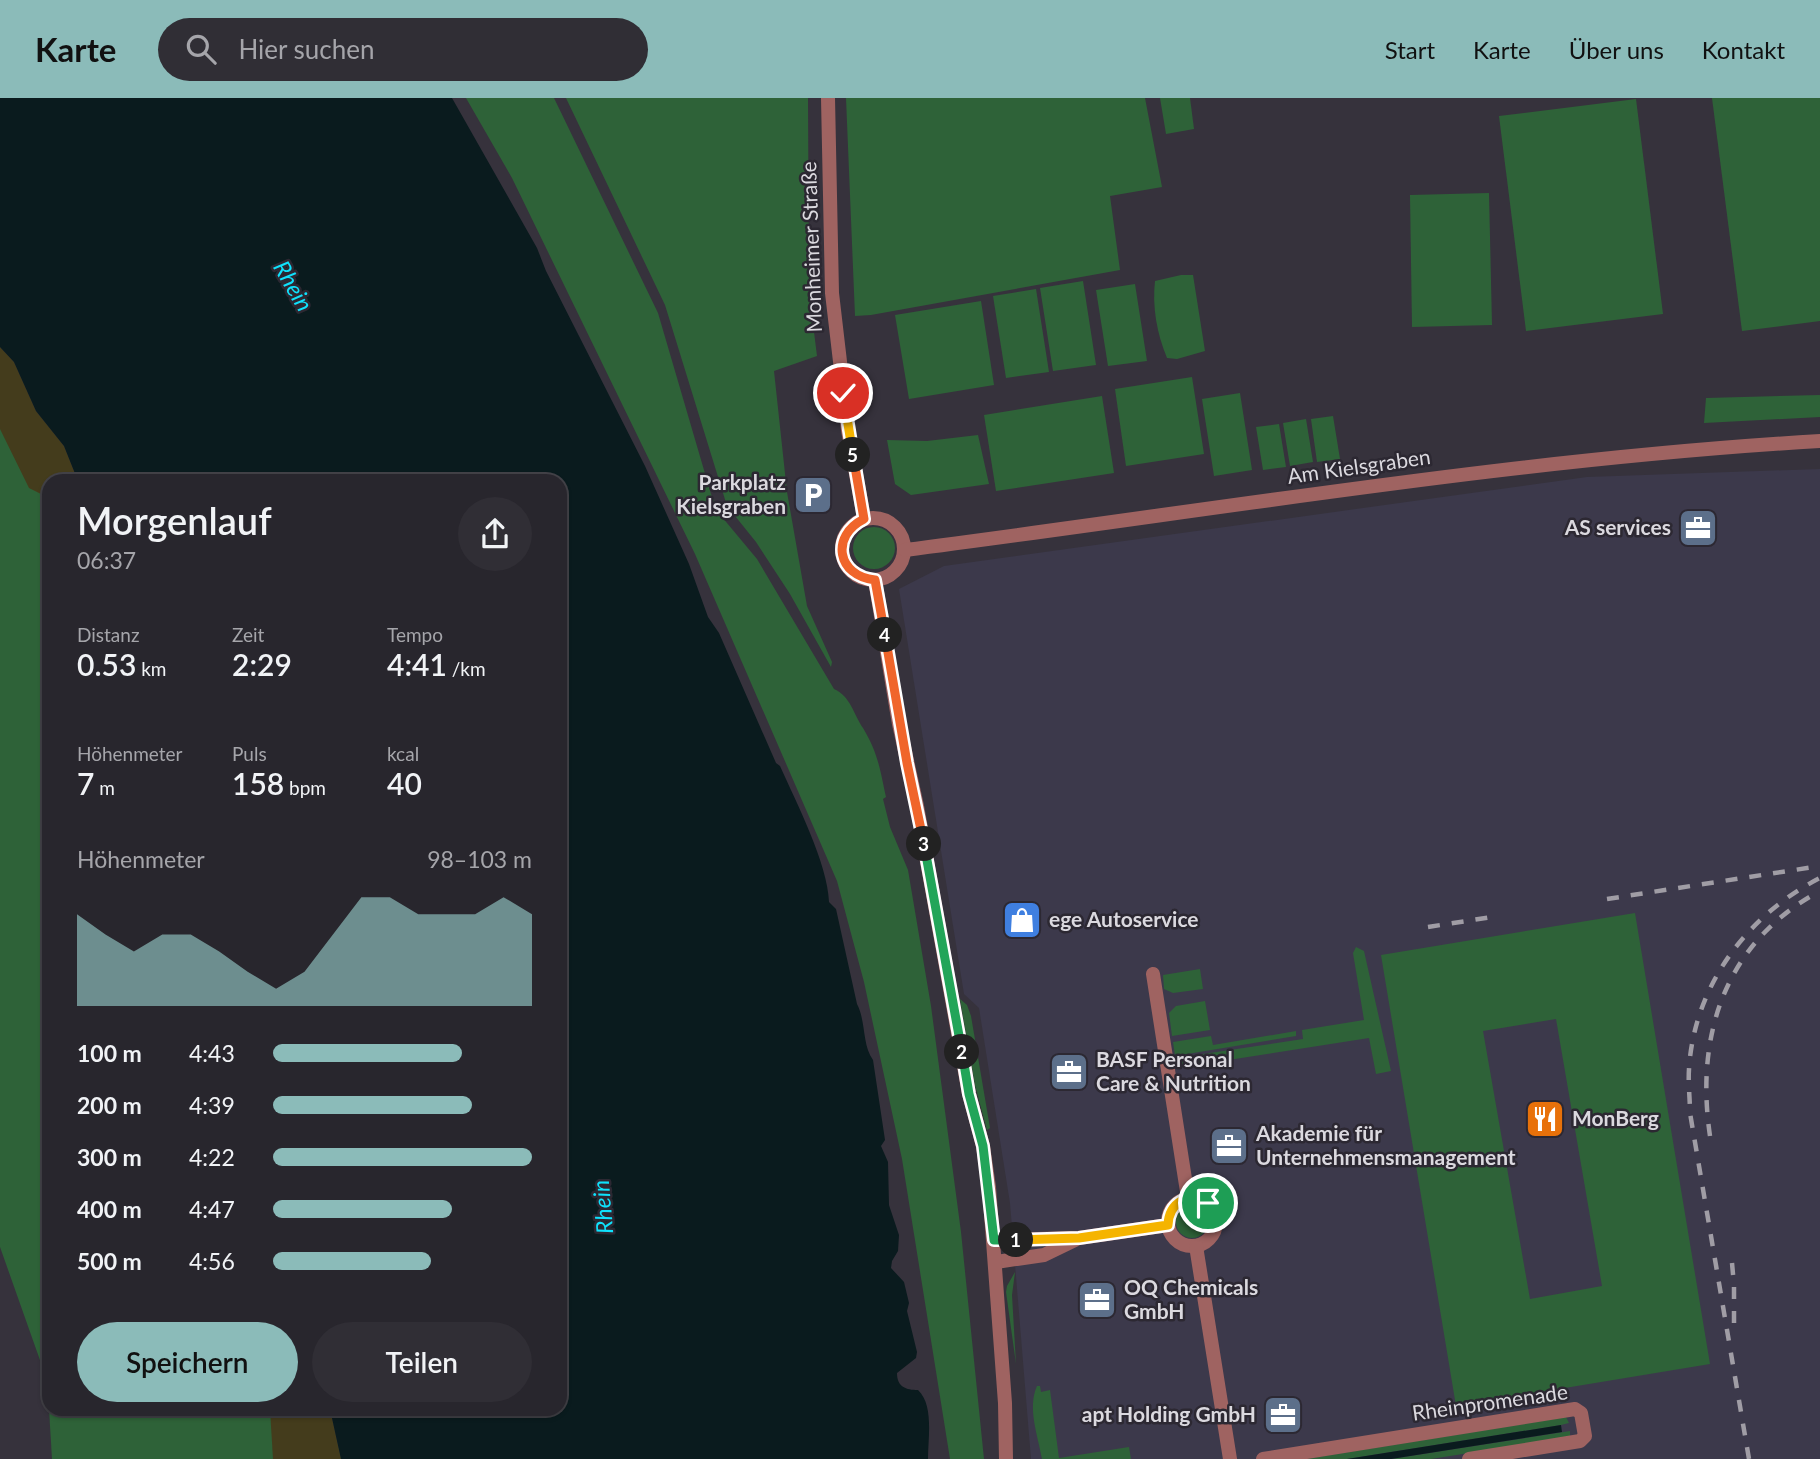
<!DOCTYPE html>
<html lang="de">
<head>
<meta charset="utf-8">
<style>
	:root { --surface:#28262d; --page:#302e35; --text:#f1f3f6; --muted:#a5a5aa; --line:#444349; --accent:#8bbbb9 }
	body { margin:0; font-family:Lato,sans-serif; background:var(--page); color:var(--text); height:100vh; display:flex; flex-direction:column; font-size:26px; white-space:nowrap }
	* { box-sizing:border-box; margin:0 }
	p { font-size:23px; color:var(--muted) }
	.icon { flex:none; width:38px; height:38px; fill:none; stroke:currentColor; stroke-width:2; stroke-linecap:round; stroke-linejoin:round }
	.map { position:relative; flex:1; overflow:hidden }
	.details { position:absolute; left:42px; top:376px; width:525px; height:942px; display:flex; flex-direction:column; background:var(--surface); border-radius:21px; box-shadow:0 2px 5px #0004,0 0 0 2px var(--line) }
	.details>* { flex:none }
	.pin { position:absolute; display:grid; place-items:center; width:60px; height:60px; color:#fff; margin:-30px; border:4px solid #fff; border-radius:50%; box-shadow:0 2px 7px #0007 }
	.km { position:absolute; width:35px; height:35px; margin:-18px; border-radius:50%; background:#222; color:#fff; font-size:19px; line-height:35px; text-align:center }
	.round { display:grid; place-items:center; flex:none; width:74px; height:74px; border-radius:37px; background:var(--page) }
	.summary { display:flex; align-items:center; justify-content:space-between; height:119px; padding:0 35px }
	h1 { font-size:38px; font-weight:600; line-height:52px }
	.stats { display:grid; grid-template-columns:repeat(3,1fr); gap:10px; height:119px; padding:7px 35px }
	.stats div { display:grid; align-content:center }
	.stats b { font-size:30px; font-weight:600 }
	.stats small { font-size:19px; font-weight:400 }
	.stats p { font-size:19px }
	.chart { height:196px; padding:14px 35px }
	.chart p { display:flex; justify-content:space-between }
	.chart svg { width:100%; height:126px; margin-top:7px; fill:var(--accent); opacity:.7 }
	.cta { display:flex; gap:14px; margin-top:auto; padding:14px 35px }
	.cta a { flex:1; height:80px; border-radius:42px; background:var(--accent); color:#111; font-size:28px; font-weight:600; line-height:80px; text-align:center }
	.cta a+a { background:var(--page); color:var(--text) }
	ul { padding:0 35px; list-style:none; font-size:23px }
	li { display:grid; grid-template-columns:112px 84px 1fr; align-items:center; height:52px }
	li i { height:18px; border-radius:9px; background:var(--accent) }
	header { display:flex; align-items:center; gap:42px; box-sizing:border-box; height:98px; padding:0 35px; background:var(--accent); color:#111 }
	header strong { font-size:33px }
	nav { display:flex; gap:38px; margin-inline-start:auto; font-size:24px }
	.search { width:490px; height:63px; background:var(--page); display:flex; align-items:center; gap:18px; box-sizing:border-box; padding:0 24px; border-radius:38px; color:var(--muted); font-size:26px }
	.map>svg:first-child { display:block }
	.commercial { fill:#3c394b }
	.green { fill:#2e6238; fill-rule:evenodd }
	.sand { fill:#443c1c }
	.water { fill:#0a1b1e }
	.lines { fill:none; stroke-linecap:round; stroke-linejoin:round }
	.minor { stroke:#9f6361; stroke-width:14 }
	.tertiary { stroke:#9f6361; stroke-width:14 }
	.rail { stroke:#a09da5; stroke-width:4.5; stroke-dasharray:12 12; stroke-linecap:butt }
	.split-1-casing { stroke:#fff; stroke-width:14 }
	.split-2-casing { stroke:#fff; stroke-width:14 }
	.split-3-casing { stroke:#fff; stroke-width:14 }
	.split-4-casing { stroke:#fff; stroke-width:14 }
	.split-5-casing { stroke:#fff; stroke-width:14 }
	.split-6-casing { stroke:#fff; stroke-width:14 }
	.split-1 { stroke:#f5b400; stroke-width:9 }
	.split-2 { stroke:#22a559; stroke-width:9 }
	.split-3 { stroke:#22a559; stroke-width:9 }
	.split-4 { stroke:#f0652b; stroke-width:9 }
	.split-5 { stroke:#f0652b; stroke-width:9 }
	.split-6 { stroke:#f5b400; stroke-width:9 }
	.labels { text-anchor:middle; stroke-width:5; stroke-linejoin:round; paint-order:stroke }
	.street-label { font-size:21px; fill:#dbd9df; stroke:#2c2832 }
	.poi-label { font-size:21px; font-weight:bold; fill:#dbd9df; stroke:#2c2832; text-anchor:start }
	.water-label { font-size:23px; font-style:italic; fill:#0fe2fc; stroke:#2c2832 }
</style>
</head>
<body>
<header>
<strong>Karte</strong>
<div class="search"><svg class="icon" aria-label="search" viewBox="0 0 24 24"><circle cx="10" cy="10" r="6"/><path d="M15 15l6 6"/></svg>Hier suchen</div>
<nav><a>Start</a><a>Karte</a><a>Über uns</a><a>Kontakt</a></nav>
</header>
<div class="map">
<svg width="1820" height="1361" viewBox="0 0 1820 1361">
	<rect width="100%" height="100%" fill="#36323c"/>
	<path class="commercial" d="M1820,371V1361H1031L1010,1105L979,910L964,896L899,491L944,468L1587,379Z"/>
	<g class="green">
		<path d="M466,0H554L658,215L711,396L722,419L757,461L834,591C851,599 853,615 863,630C878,655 880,671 886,699L883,701L890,729L908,772L931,908L961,1134L984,1361H950L902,1061L864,884L837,783L695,456L512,80Z"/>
		<path d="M566,0H808L809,194L817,258L774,273L787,394L807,508L832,564L831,569L790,496L756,444L727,408L665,207Z"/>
		<path d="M846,0H1145L1162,89L1110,98L1120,172L871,217L855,218Z"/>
		<path d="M1160,0H1190L1194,31L1166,36Z"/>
		<path d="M1712,0H1820V223L1742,233Z"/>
		<path d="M1636,1L1663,216L1526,233L1499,18Z"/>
		<path d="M1489,95L1492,227L1412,229L1410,97Z"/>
		<path d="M1181,177H1193L1205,253L1177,261L1167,260C1157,236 1152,209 1155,183Z"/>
		<path d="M1083,183L1096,267L1053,273L1040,190Z"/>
		<path d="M1135,186L1147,263L1108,268L1096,192Z"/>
		<path d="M1036,191L1049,274L1006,280L993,198Z"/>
		<path d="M981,203L994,287L909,301L895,217Z"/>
		<path d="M0,249L49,383V1309L47,1282L0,1149Z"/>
		<path d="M1192,279L1204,356L1126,368L1115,291Z"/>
		<path d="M1240,295L1252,372L1214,378L1202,301Z"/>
		<path d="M1820,297V319L1704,325L1706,300Z"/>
		<path d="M1102,298L1114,375L996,393L984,317Z"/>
		<path d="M1333,318L1340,361L1317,364L1311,321Z"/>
		<path d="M1306,321L1313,364L1290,368L1283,325Z"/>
		<path d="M1279,326L1286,369L1263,372L1256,329Z"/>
		<path d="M978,337L989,386L911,397L895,386L887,342L927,343Z"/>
		<circle cx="874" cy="450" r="21"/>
		<path d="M1635,815L1710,1266L1456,1308L1381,857ZM1556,921L1602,1188L1530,1201L1483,933Z"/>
		<path d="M1356,849L1364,853L1391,973L1376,976L1369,940L1177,970L1176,960L1303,941L1302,932L1364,922L1353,855Z"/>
		<path d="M1200,871L1203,891L1173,895L1164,891L1163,877Z"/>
		<path d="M960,901L967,907L971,918L990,1030L987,1032L975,987Z"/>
		<path d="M1205,903L1210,932L1172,938L1169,915L1176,908Z"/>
		<path d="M1296,933V938L1175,958L1173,944L1211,938L1213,947Z"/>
		<circle cx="1192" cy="1124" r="16"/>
		<path d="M1015,1174L1012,1197L1016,1266L1006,1194L1007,1188Z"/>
		<path d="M1037,1288H1040L1041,1294L1050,1292L1059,1360L1129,1349L1131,1361H1042C1038,1338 1027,1310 1037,1288Z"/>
		<path d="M49,1311H329L341,1361H52Z"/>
		<path d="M1566,1319L1569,1325L1561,1327L1347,1361H1305Z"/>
		<path d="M1570,1333V1339L1431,1361H1391Z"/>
	</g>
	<g class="sand">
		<path d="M0,249L14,264L36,313L64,348L78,383H49V400L29,390L0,331Z"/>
		<path d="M270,1311H330L341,1361H273Z"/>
	</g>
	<g class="water">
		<path d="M0,0H452L537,150L546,173L645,368L689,466L708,519L719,535L776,665L780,668C796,704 828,766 829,804L836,811L857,906C866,923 862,947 873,962L885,1042L881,1048L888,1064L889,1107L899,1137L898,1153L892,1163L891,1170L904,1184L909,1205L907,1213L917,1254L916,1260L897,1275C897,1289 906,1292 918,1292C934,1307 928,1340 928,1361H341L330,1311H560V383H78L64,348L36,313L14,264L0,249Z"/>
		<path d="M1561,1327L1562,1334L1391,1361H1347Z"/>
	</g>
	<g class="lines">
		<g class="minor">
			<path d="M1153,876L1188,1100"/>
			<circle cx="1192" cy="1124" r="24"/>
			<path d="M994,1142L1079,1140L1168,1127"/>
			<path d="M1196,1148L1230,1361"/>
			<path d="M996,1164L1044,1157L1075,1142"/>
			<path d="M1263,1361L1575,1311L1581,1315L1585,1338L1580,1343L1469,1361"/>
		</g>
		<g class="tertiary">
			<path d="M828,0L832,195L848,332L864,420"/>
			<circle cx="873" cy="451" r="31"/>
			<path d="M905,452C1210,413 1513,361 1820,343"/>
			<path d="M875,482L899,626L917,708L969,996L983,1048L989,1089L1005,1305L1006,1361"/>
		</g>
		<g class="rail">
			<path d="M1607,801L1820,768"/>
			<path d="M1428,829L1498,818"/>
			<path d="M1710,1038C1695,937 1725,844 1820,793"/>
			<path d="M1732,1165L1734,1187V1231"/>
			<path d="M1749,1361L1690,1015C1690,1000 1688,986 1689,971C1694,888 1747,817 1820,780"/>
		</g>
	</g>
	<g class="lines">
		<g class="split-1-casing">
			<path id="split-1" d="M1016,1142L1079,1140L1168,1127C1169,1105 1188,1093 1208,1105"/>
		</g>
		<g class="split-2-casing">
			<path id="split-2" d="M962,954L969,996L983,1048L994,1142H1016"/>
		</g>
		<g class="split-3-casing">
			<path id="split-3" d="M924,746L962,954"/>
		</g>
		<g class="split-4-casing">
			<path id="split-4" d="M885,537L907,665L924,746"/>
		</g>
		<g class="split-5-casing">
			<path id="split-5" d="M853,357L864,421C830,438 837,478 875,482L885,537"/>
		</g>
		<g class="split-6-casing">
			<path id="split-6" d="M843,295L853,357"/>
		</g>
		<use href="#split-1" class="split-1"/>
		<use href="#split-2" class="split-2"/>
		<use href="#split-3" class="split-3"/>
		<use href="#split-4" class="split-4"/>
		<use href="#split-5" class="split-5"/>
		<use href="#split-6" class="split-6"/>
	</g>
	<defs>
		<g id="parking-square" transform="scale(2.0125)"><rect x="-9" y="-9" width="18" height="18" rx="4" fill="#5c6f8a" stroke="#2c2832"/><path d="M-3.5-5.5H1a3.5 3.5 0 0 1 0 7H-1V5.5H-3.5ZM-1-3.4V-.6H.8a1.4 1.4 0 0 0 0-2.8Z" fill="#fff"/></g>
		<g id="office-square" transform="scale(2.0125)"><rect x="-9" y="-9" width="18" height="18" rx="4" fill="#5c6f8a" stroke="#2c2832"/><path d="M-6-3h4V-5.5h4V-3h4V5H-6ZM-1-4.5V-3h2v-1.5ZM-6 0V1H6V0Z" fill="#fff"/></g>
		<g id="shop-square" transform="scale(2.0125)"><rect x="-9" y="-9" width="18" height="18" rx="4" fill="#3f7fe0" stroke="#2c2832"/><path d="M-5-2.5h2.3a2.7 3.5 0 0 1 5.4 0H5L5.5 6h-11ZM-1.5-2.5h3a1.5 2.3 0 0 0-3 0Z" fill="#fff"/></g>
		<g id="restaurant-square" transform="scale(2.0125)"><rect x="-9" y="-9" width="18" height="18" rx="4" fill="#e8710a" stroke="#2c2832"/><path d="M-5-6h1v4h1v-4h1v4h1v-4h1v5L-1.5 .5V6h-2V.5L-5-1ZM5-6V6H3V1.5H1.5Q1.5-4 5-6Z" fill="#fff"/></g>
	</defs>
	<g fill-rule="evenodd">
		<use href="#parking-square" x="813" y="397"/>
		<use href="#office-square" x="1698" y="430"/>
		<use href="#shop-square" x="1022" y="822"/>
		<use href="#office-square" x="1069" y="974"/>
		<use href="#restaurant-square" x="1545" y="1021"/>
		<use href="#office-square" x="1229" y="1048"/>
		<use href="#office-square" x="1097" y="1202"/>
		<use href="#office-square" x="1283" y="1317"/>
	</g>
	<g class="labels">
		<g class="street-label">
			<text transform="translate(812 149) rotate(-92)" y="7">Monheimer Straße</text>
			<text transform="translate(1359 369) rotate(-8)" y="7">Am Kielsgraben</text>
			<text transform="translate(1490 1305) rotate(-8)" y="7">Rheinpromenade</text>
		</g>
		<g class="poi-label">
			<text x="786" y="392" text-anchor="end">Parkplatz<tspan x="786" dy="24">Kielsgraben</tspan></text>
			<text x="1671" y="437" text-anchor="end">AS services</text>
			<text x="1049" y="829">ege Autoservice</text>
			<text x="1096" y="969">BASF Personal<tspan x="1096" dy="24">Care &amp; Nutrition</tspan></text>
			<text x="1572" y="1028">MonBerg</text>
			<text x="1256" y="1043">Akademie für<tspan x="1256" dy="24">Unternehmensmanagement</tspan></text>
			<text x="1124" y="1197">OQ Chemicals<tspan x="1124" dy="24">GmbH</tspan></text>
			<text x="1256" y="1324" text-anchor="end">apt Holding GmbH</text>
		</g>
		<g class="water-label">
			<text transform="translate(293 188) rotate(60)" y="8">Rhein</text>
			<text transform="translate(603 1109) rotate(-95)" y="8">Rhein</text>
		</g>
	</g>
</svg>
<div class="pin" style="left:1208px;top:1105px;background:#1e9e55"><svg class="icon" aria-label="arrive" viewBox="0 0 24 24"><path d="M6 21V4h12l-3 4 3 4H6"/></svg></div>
<div class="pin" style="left:843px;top:295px;background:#d93025"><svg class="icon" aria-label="check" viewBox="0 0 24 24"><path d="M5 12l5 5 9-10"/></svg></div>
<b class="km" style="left:1016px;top:1142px">1</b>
<b class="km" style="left:962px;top:954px">2</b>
<b class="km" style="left:924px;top:746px">3</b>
<b class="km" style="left:885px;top:537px">4</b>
<b class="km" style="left:853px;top:357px">5</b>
<section class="details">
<div class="summary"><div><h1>Morgenlauf</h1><p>06:37</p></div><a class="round"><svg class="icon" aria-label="share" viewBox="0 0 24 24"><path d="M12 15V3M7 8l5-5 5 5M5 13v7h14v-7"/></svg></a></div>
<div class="stats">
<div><p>Distanz</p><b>0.53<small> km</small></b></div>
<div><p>Zeit</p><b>2:29</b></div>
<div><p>Tempo</p><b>4:41<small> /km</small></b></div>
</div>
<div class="stats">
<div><p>Höhenmeter</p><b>7<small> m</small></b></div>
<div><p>Puls</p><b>158<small> bpm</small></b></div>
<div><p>kcal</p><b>40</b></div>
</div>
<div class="chart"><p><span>Höhenmeter</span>98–103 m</p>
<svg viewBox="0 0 160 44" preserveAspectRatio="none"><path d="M0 44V12L10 19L20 25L30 19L40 19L50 25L60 32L70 38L80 32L90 19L100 6L110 6L120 12L130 12L140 12L150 6L160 12V44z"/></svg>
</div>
<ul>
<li><b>100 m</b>4:43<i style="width:73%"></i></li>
<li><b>200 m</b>4:39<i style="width:77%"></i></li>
<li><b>300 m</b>4:22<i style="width:100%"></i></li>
<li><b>400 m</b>4:47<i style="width:69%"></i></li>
<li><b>500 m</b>4:56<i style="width:61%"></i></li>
</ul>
<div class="cta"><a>Speichern</a><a>Teilen</a></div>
</section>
</div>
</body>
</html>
